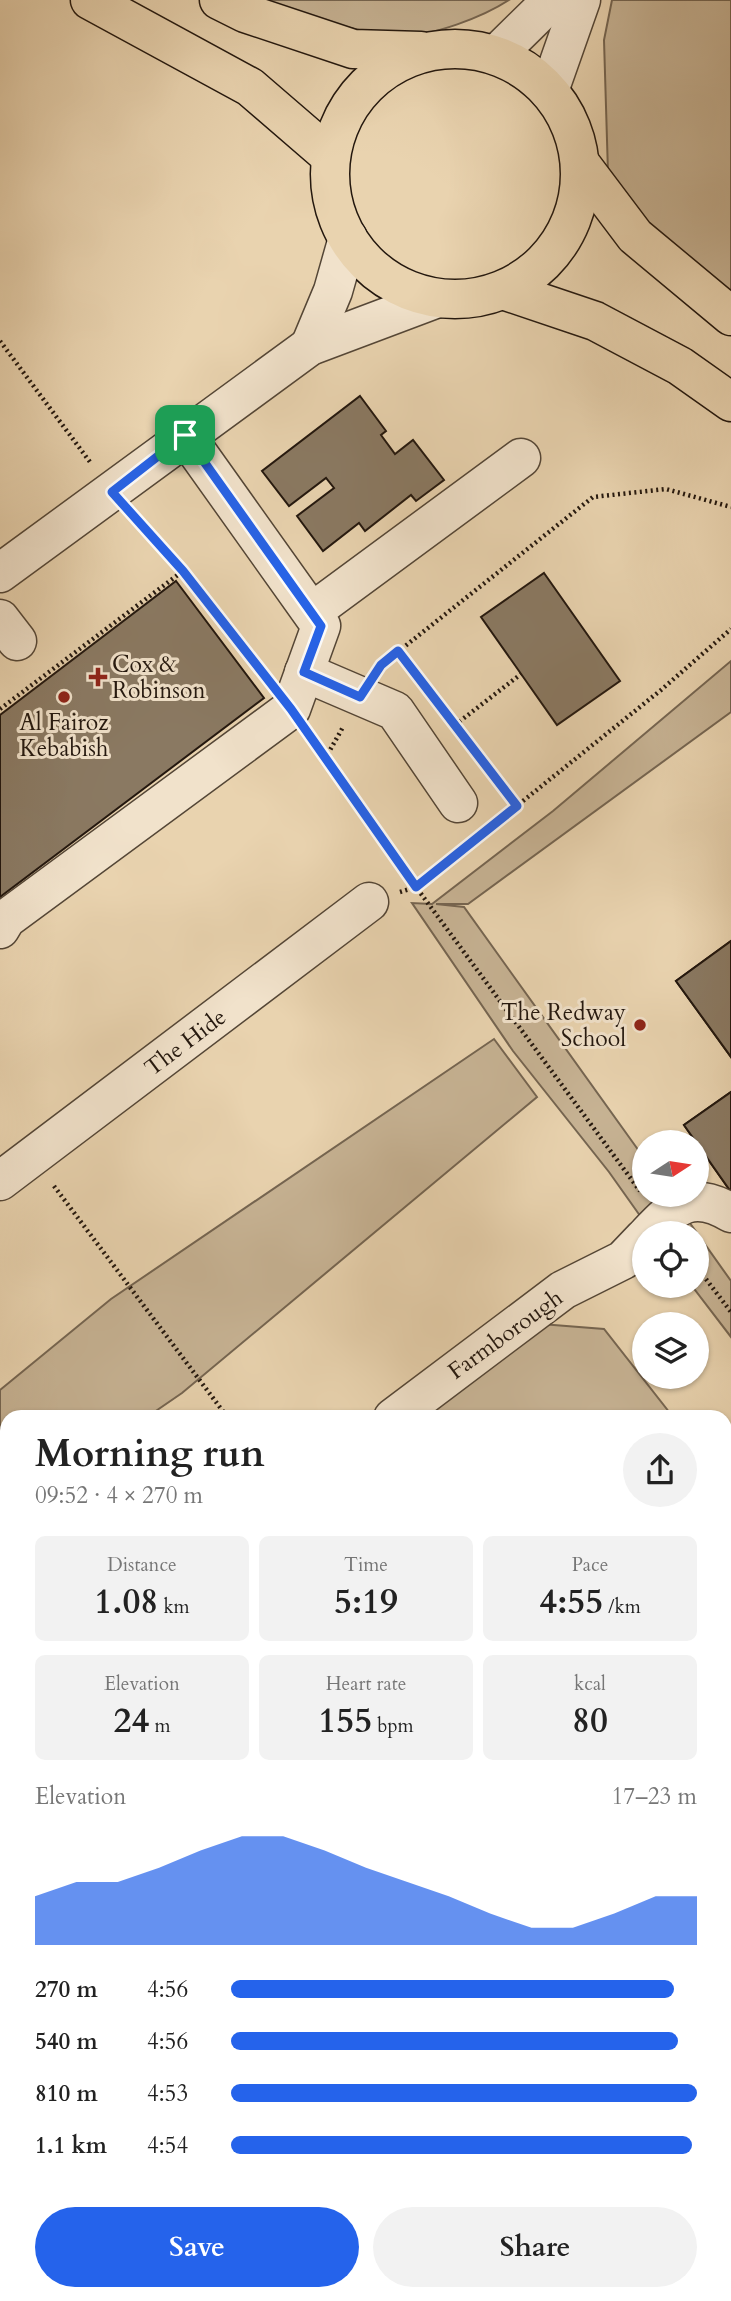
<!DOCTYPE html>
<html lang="en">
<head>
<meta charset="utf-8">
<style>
	:root { --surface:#fff; --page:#f2f2f2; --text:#222; --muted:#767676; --accent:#2563eb }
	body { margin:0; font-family:Cardo,serif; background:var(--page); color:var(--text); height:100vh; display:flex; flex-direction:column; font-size:26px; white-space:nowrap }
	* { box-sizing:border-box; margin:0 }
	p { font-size:23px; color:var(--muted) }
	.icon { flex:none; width:38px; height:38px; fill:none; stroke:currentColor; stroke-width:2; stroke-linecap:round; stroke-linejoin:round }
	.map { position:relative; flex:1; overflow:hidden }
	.sheet { position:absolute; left:0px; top:1410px; width:732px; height:891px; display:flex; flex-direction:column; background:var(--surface); border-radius:21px 21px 0 0; box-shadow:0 2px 5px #0004 }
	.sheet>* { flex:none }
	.needle { width:46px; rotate:78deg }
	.buttons { position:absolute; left:632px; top:1130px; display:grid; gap:14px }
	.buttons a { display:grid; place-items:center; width:77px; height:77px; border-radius:50%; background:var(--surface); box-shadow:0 2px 5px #0004; font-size:35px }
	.pin { position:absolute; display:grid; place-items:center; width:60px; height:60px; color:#fff; margin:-30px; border-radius:14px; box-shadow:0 4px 10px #0006 }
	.round { display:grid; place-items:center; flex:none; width:74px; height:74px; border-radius:37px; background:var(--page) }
	.headline { display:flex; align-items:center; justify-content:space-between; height:119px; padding:0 35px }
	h1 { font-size:38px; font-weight:600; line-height:52px }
	.metrics { display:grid; grid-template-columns:repeat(3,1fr); gap:10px; height:119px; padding:7px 35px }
	.metrics div { display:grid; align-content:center; border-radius:10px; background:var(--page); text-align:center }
	.metrics b { font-size:35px; font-weight:600 }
	.metrics small { font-size:19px; font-weight:400 }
	.metrics p { font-size:19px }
	.chart { height:196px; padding:14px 35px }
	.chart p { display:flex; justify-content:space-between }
	.chart svg { width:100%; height:126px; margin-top:7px; fill:var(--accent); opacity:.7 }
	.cta { display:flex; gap:14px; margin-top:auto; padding:14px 35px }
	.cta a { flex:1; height:80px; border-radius:42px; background:var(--accent); color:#fff; font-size:28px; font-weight:600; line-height:80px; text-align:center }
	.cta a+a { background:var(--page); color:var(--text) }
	ul { padding:0 35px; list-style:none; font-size:23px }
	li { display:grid; grid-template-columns:112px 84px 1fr; align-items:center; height:52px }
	li i { height:18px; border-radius:9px; background:var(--accent) }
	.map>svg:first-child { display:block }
	.green { fill:#c7b394; stroke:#756551; stroke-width:2 }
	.building { fill:#8a7962; stroke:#23170e; stroke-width:2 }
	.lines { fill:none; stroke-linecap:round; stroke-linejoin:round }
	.minor-casing { stroke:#544636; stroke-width:41 }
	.highway-casing { stroke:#23170e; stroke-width:41 }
	.path { stroke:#23170e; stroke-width:4.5; stroke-dasharray:2 3.5; stroke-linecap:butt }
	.minor { stroke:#f1e2cb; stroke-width:38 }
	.highway { stroke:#e9d3af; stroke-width:38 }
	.route-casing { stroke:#fff; stroke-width:14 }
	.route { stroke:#2563eb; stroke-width:9 }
	.poi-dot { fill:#8f2418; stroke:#f1e2cb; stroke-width:2.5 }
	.labels { text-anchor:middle; stroke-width:6; stroke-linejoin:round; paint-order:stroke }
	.poi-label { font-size:23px; fill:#23170e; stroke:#f1e2cb; text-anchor:start }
	.street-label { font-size:23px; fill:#23170e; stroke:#f1e2cb }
</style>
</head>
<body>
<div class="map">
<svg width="731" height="2301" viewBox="0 0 731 2301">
	<rect width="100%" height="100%" fill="#e9d3af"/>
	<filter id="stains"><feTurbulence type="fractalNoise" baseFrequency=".00286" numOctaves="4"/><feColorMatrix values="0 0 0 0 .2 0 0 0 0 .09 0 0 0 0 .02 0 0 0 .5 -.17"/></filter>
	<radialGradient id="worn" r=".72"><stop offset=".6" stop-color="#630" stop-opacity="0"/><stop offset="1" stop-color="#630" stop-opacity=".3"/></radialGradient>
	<g class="green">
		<path d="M264,0H509C483,17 433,36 401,36C363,35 300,14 264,0Z"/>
		<path d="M612,0H731V302L644,229L608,173L604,40Z"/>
		<path d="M731,661V712L468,904H436L464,907L644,1158V1195H670L731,1281V1337L692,1286H696V1234H653L609,1172L513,1051L412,903L432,904L553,811Z"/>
		<path d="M494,1039L537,1097L182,1393L147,1417L7,1418V1512L0,1516V1390L111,1299Z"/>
		<path d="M541,1324L604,1329L673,1417L420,1418Z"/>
		<path d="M7,1735V1970L0,1960V1740Z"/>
	</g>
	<g class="building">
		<path d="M360,396L386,431L381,435L395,454L413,440L444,480L416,501L411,495L365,531L359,523L323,551L297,516L334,488L326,478L289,506L262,471Z"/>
		<path d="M544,573L620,681L557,725L481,617Z"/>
		<path d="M176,581L264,698L0,897V715Z"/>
		<path d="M731,941V1057L676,981Z"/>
		<path d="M731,941V1057L676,981Z"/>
		<path d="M731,1092V1192L684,1125Z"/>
		<path d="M731,1092V1192L684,1125Z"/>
	</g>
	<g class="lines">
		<g class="minor-casing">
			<g id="minor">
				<path d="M496,55L552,0"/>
				<path d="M549,91L581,0"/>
				<path d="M310,346L333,291L348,238"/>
				<path d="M0,573L310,346L435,299"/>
				<path d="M312,612L521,458"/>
				<path d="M0,619L17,641"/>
				<path d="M304,672L395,711L458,803"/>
				<path d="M0,929L6,919L291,709L321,626L185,435"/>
				<path d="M0,1181L369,902"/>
				<path d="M648,1234C675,1205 693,1190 731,1213"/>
				<path d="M393,1418L563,1290L623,1260L644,1238"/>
				<path d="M724,1541L731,1534"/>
				<path d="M0,1719L7,1713"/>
				<path d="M0,2003L7,2012"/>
				<path d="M724,2068L731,2064"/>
				<path d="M0,2086L7,2080"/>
				<path d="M220,2294L225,2301"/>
				<path d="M67,2301L74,2296"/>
				<path d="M426,2301L435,2294"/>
			</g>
		</g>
		<g class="highway-casing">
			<g id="highway">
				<path d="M90,0L250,87L330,156"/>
				<path d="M219,0L245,13L353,49L421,51"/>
				<circle cx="455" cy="174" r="125"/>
				<path d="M580,163L635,236L731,316"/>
				<path d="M503,290L595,321L680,366L731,402"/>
			</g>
		</g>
		<g class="path">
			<path d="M0,341L90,462"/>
			<path d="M135,518L183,571L265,676"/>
			<path d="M398,651L517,806"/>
			<path d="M380,666L593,497L666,489L731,507"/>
			<path d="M0,709L183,571"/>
			<path d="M455,725L521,674"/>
			<path d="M310,736L416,887L640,1191"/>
			<path d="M325,759L343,727"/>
			<path d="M400,892L416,887L661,690L731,629"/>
			<path d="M54,1186L228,1418"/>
			<path d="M696,1266L731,1312"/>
		</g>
		<use href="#minor" class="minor"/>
		<use href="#highway" class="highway"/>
	</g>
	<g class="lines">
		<g class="route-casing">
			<path id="route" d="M185,435L321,626L304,672L360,697L381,665L398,651L517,806L416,887L291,709L183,571L112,492Z"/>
		</g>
		<use href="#route" class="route"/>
	</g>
	<g class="poi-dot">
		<path d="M94.5 666.5h7v7h7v7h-7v7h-7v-7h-7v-7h7z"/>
		<circle cx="64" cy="697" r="7"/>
		<circle cx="640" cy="1025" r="7"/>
	</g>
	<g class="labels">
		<g class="poi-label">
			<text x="112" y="672">Cox &amp;<tspan x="112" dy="26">Robinson</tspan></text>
			<text x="64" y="730" text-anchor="middle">Al Fairoz<tspan x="64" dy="26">Kebabish</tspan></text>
			<text x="626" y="1020" text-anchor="end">The Redway<tspan x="626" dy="26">School</tspan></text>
		</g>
		<g class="street-label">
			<text transform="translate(185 1042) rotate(-37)" y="8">The Hide</text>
			<text transform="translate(505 1334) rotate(-36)" y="8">Farmborough</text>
		</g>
	</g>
	<rect width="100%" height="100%" filter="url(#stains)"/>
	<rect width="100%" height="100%" fill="url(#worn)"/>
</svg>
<div class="buttons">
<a><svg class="needle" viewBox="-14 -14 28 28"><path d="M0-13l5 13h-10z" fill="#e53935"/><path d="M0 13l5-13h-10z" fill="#767676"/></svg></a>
<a><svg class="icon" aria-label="locate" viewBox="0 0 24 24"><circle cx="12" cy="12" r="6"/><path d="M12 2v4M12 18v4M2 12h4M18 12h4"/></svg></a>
<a><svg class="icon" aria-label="layers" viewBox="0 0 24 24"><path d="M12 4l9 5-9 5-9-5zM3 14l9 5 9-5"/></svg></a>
</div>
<div class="pin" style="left:185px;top:435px;background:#1e9e55"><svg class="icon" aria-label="arrive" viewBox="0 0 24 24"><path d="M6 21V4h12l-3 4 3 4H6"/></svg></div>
<section class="sheet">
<div class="headline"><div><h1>Morning run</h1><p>09:52 · 4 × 270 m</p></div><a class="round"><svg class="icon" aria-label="share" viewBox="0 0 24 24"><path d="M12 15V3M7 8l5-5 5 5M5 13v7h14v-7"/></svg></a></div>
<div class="metrics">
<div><p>Distance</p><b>1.08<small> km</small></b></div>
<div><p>Time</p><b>5:19</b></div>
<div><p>Pace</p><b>4:55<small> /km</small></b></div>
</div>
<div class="metrics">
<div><p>Elevation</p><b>24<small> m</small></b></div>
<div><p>Heart rate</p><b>155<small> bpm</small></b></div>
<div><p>kcal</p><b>80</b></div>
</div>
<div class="chart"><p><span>Elevation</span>17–23 m</p>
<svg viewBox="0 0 160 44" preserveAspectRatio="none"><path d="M0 44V27L10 22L20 22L30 17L40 11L50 6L60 6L70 11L80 17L90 22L100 27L110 33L120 38L130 38L140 33L150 27L160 27V44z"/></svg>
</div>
<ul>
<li><b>270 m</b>4:56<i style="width:95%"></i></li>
<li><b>540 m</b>4:56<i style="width:96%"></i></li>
<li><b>810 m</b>4:53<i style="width:100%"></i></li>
<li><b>1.1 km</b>4:54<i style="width:99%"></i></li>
</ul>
<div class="cta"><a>Save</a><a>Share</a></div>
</section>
</div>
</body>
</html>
